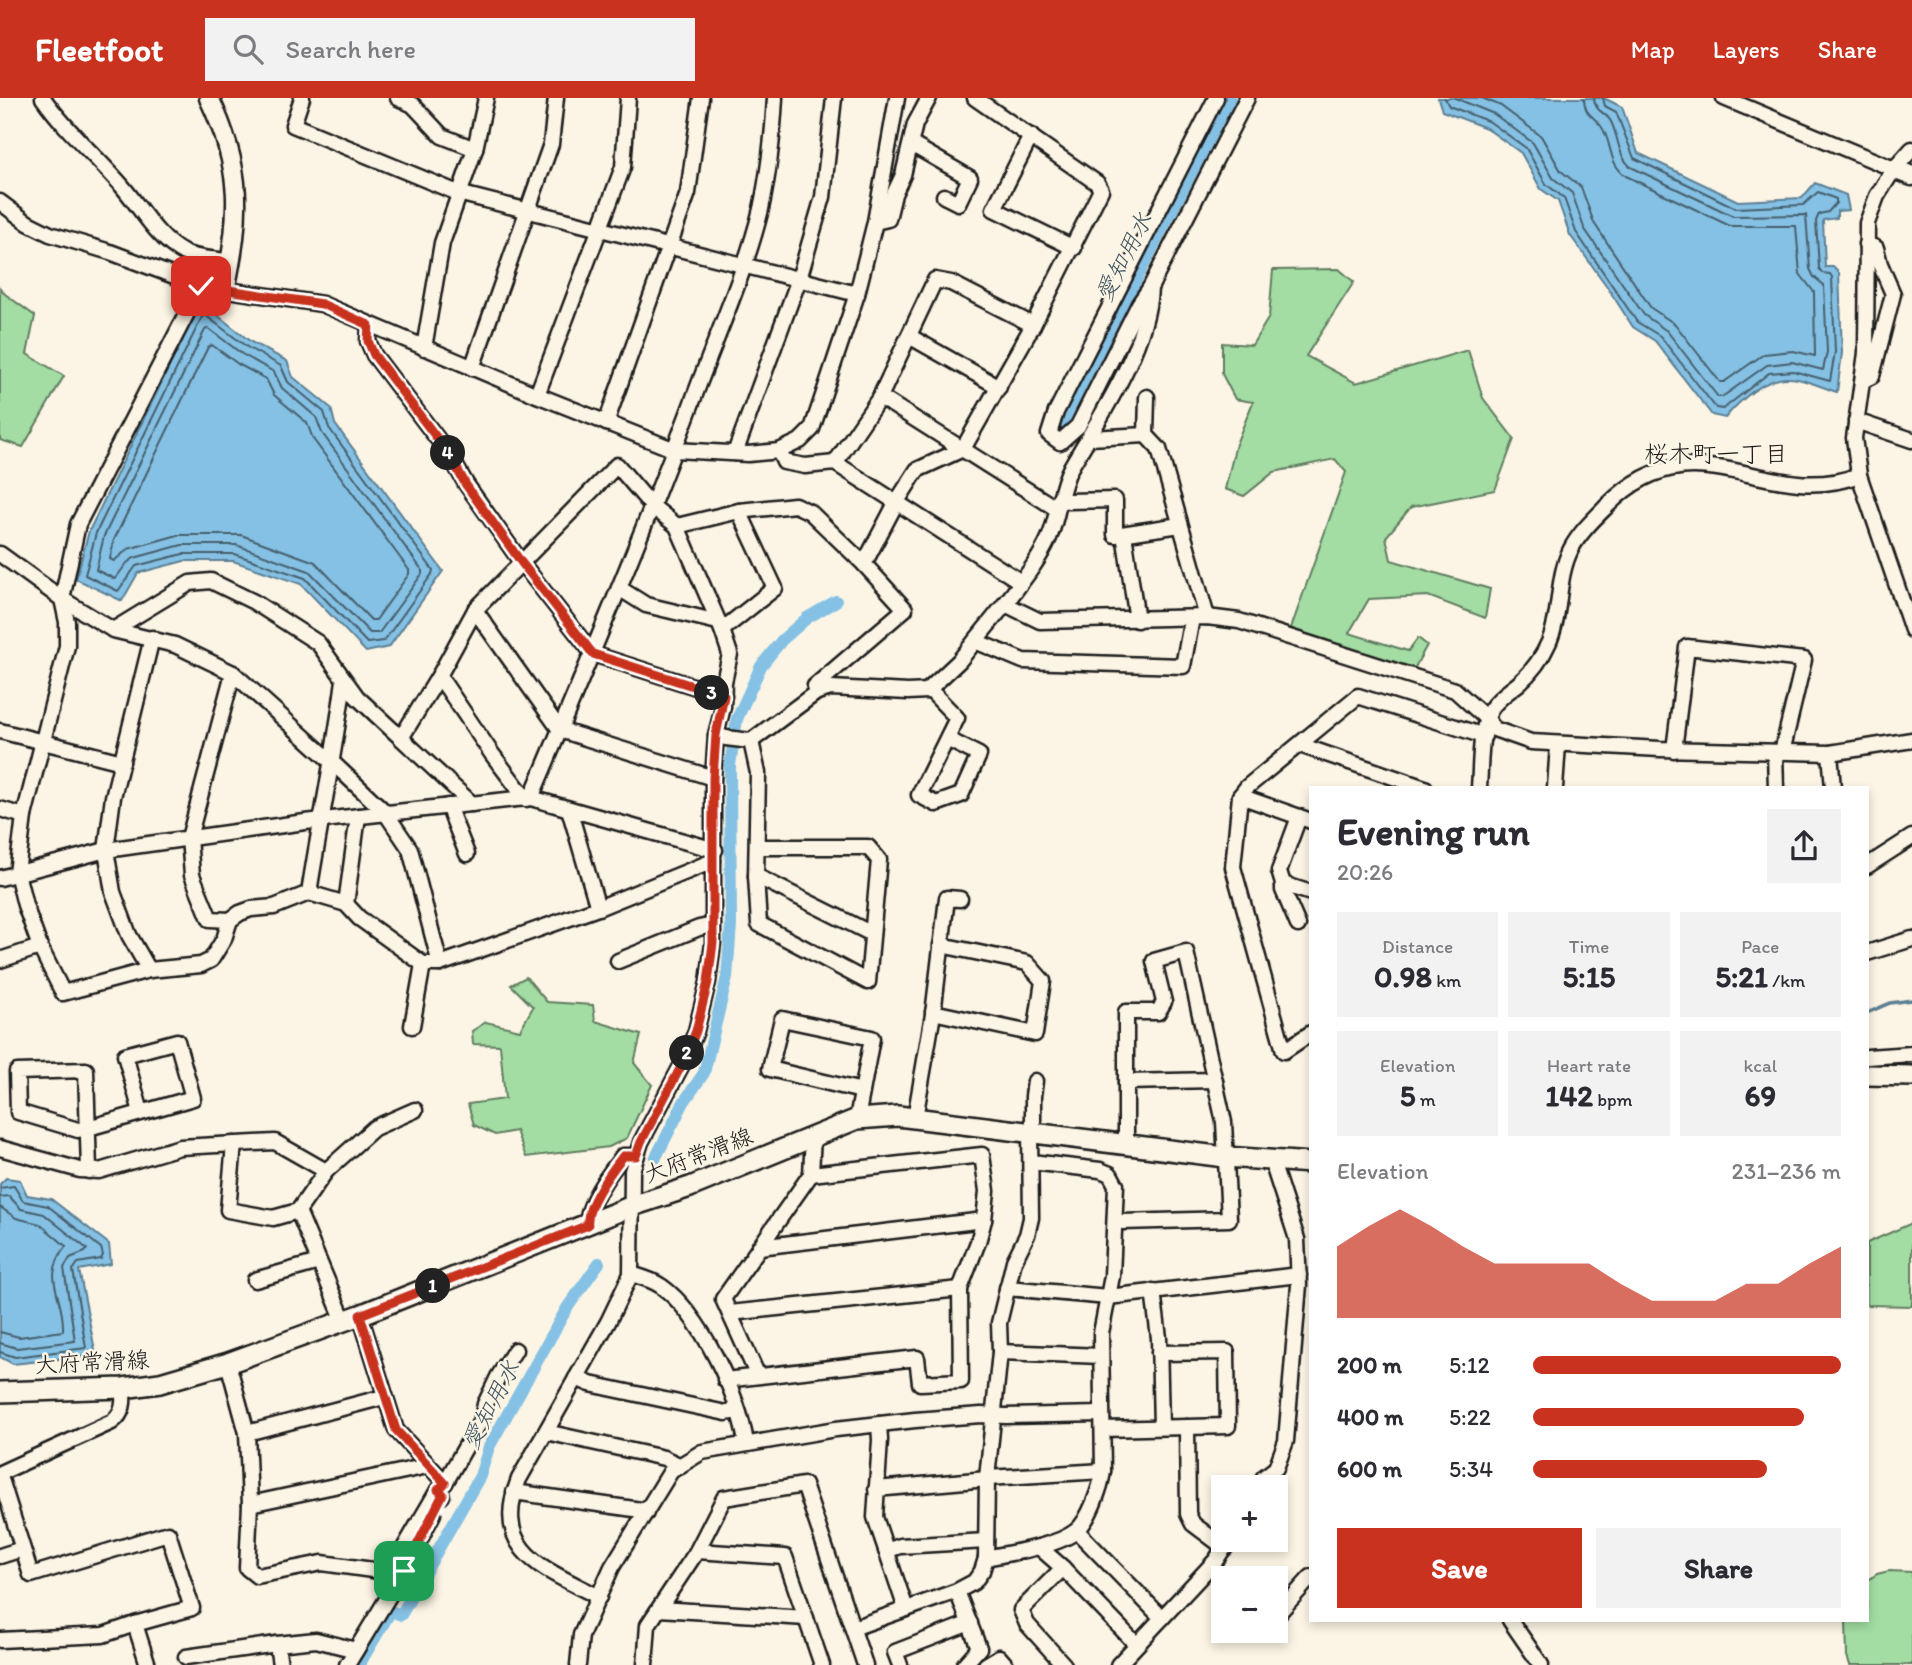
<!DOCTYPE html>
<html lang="en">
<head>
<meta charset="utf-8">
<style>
	:root { --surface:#fff; --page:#f2f2f3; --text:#2b2b33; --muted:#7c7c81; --accent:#c8321e }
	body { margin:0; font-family:Itim,"Klee One",sans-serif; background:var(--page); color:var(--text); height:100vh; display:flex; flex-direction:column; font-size:26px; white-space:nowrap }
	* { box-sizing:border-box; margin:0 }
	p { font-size:23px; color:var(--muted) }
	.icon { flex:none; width:38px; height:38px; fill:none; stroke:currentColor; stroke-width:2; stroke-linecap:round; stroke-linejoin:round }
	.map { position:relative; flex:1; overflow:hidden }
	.sheet { position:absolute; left:1309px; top:688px; width:560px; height:836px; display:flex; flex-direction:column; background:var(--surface); border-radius:0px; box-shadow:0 4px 10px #0003 }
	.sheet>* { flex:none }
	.tools { position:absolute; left:1211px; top:1377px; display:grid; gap:14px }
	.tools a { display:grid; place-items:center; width:77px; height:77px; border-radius:0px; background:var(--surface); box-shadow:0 4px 10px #0003; font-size:35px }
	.pin { position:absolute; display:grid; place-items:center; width:60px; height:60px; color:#fff; margin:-30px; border-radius:14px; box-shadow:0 4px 10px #0006 }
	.km { position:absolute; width:35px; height:35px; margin:-18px; border-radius:50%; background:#222; color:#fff; font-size:19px; line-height:35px; text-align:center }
	.round { display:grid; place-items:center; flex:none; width:74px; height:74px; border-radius:0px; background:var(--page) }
	.headline { display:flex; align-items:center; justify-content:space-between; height:119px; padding:0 28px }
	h1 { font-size:38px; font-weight:700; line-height:52px }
	.stats { display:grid; grid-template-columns:repeat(3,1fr); gap:10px; height:119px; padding:7px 28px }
	.stats div { display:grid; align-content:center; border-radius:0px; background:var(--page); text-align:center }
	.stats b { font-size:30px; font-weight:700 }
	.stats small { font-size:19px; font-weight:400 }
	.stats p { font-size:19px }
	.chart { height:196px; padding:14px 28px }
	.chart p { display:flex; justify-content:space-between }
	.chart svg { width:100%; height:126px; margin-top:7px; fill:var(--accent); opacity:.7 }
	.button { display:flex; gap:14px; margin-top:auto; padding:14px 28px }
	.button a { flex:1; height:80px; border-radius:0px; background:var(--accent); color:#fff; font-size:28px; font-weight:700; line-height:80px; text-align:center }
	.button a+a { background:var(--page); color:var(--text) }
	ul { padding:0 28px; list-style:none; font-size:23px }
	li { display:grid; grid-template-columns:112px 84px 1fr; align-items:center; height:52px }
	li i { height:18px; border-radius:9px; background:var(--accent) }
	header { display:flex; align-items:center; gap:42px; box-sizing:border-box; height:98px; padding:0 35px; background:var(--accent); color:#fff }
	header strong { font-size:33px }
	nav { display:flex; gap:38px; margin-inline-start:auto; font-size:24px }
	.search { width:490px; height:63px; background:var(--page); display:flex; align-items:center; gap:18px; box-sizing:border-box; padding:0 24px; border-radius:0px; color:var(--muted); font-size:26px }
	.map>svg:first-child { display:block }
	.green { fill:#a3dda3; stroke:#607c60; stroke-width:2 }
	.water { fill:#85c1e4; stroke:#5b7f94; stroke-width:2 }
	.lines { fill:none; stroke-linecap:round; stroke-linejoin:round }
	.shore { stroke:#465e6c; stroke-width:2 }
	.stream { stroke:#5b7f94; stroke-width:3.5 }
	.canal { stroke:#85c1e4; stroke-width:12 }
	.minor-casing { stroke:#1c1c1c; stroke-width:19 }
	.tertiary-casing { stroke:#1c1c1c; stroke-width:23 }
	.secondary-casing { stroke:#1c1c1c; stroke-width:24 }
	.minor { stroke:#fcf5e5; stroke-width:14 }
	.tertiary { stroke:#fcf5e5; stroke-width:18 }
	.secondary { stroke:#fcf5e5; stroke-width:19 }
	.route-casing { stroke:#fff; stroke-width:14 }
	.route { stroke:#c8321e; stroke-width:9 }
	.labels { text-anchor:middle; stroke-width:5; stroke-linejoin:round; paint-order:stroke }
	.street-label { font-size:23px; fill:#1c1c1c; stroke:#fcf5e5 }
	.water-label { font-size:24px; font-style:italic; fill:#415662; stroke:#fcf5e5 }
	.neighbourhood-label { font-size:24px; fill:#1c1c1c; stroke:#fcf5e5 }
</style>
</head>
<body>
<header>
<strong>Fleetfoot</strong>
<div class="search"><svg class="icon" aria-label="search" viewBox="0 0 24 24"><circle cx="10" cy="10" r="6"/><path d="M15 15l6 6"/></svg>Search here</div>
<nav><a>Map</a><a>Layers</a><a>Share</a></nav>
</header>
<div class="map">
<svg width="1912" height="1567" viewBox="0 0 1912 1567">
	<rect width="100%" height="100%" fill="#fcf5e5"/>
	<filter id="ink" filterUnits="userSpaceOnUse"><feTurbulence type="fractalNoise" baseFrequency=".0143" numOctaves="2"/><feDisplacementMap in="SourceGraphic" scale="14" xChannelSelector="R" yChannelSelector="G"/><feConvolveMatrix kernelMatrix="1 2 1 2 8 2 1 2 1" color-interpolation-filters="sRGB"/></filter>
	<g filter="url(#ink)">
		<g class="green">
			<path d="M1339,171L1354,184L1306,258L1356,285L1468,252L1483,300L1514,341L1495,392L1411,409L1386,439L1391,462L1490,491L1485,520L1428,498L1369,501L1349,535L1408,553L1418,540L1427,547L1413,573L1290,533L1346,374L1335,361L1274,374L1244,398L1225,391L1236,346L1253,304L1235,301L1222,276V245L1252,247L1269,219L1273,172Z"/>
			<path d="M0,190L5,196L35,218L27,256L64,278L23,349L0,342Z"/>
			<path d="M526,879L547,904L593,907L595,923L641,937L634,965L652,987L627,1040L609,1049L526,1059L516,1033L495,1037L474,1027L468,1006L505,1001L500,947L473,946L472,933L486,924L520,932L533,909L511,887Z"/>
			<path d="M1912,1125V1208L1867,1207V1145Z"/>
			<path d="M1889,1473L1912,1474V1567H1850L1847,1558L1846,1523L1867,1522V1483L1877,1476Z"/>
		</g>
		<g class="water">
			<path d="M1438,0H1604L1622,9L1638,55L1738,103L1802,100L1815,85L1846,97L1849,112L1837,113V120L1823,122L1825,169H1833L1839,175L1842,255L1837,294C1823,290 1804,280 1789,280C1765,279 1740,302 1725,320L1712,317L1655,243L1633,229L1606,187L1570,137L1558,103L1541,91L1521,55L1486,30L1442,13Z"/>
			<path d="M201,204L251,244L287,263L293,279L331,310L335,326L443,473L389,549L366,554L301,486L233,463H184L138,475L122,503L76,481L89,433Z"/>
			<path d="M6,1080L20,1082L27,1097L51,1101L109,1146L111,1166L79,1172L96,1257L13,1266L0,1259V1086Z"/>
		</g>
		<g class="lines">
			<g class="shore">
				<path d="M1445,0L1449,8L1490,24L1526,50L1546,86L1564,100L1576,134L1637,224L1660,238L1716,310L1723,311L1769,275L1793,273L1830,283L1835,254L1832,179L1830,176L1822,175L1819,170L1816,123L1819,116L1828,114L1836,105V101L1818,94L1803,107L1736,110L1634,60L1616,14L1605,8L1603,0"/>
				<path d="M1455,0L1494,16L1533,45L1553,80L1572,95L1584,130L1644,217L1667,233L1718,299H1722L1767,267L1792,264L1823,272L1827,254L1824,187L1814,179L1810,171L1806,117L1733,118L1631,69C1617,58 1619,37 1610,22C1604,13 1595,14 1594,0"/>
				<path d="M1482,0L1501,8L1541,38L1561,73L1581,89L1594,125L1651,210L1675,226L1720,284H1724L1764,256L1793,253L1815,258L1814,194L1800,176L1796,128H1730L1626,78C1607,65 1613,44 1601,28C1592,16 1585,18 1584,0"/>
				<path d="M205,217L247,249L281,268L288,284L324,314L329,330L433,472L432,476L384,543L367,545L305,480L234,456H183L136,468L118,493L85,477L96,435L202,219Z"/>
				<path d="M208,230L242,256L274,274L282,290L316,319L322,335L422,472V476L379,535H370L309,473L236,447H182L134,460L127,465L115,481L96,472L104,438L205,232Z"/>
				<path d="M212,247L238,266L266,281L274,297L307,325L313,341L409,472V476L376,522H371L315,464L241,437H178L128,451L114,463L110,461L114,442L208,249Z"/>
				<path d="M0,1090L14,1088L23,1103L48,1108L101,1150L103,1157L101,1161L78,1165L73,1172L86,1250L15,1259L0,1254"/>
				<path d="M0,1099L9,1098L21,1111L44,1116L87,1151L85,1154L70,1160L64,1170L75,1243L17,1250L0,1245"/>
				<path d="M0,1109L16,1120L40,1126L66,1148C40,1182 65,1197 63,1233L19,1239L0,1234"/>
			</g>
			<path class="stream" d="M1867,915L1890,905L1912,902"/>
			<g class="canal">
				<path d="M1056,337L1230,0"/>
				<path d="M655,1061L684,1004L704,975L727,879L731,828L730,667L737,621L761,568L782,542L807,520L836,503"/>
				<path d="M359,1567L391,1513L401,1517L480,1378L489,1349L567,1210L599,1165"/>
			</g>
			<g class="minor-casing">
				<g id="minor">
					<path d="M43,0C66,33 96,58 122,88C141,110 157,141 184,155C197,161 217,161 231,164"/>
					<path d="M302,0L293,27L458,95L857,196"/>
					<path d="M398,0L413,7L442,38L475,51"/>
					<path d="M1247,0L1150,190C1148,248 1100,319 1071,369C1059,391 1059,417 1049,440C1039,463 1020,486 1005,506L1040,523L1207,519L1239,523L1455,592L1487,621L1494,631L1531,644L1660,651L1830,655L1912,642"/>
					<path d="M1724,0L1894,71"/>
					<path d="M1031,38L994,111L1074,150"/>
					<path d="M911,46L970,80L958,105L944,98"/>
					<path d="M1912,51L1894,71L1877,98L1867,125L1866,255L1854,340L1859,377L1912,532"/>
					<path d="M0,104L28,125L50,136L110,154L201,188L322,206L537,297L675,352L748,356L779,353L800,343L812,331L857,196L875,124L897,0"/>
					<path d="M875,124L888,121L894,96L903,77L915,26L929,0"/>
					<path d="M1866,146L1876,150L1880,166L1893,196L1872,278L1866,281"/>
					<path d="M201,188L78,426L62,501L67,524V548L24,718L17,775L25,807L40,849L63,895L149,872L201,867L211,862L224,841L230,822L240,815L251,811L274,809L309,795L346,806L359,820L423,866H440L598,810L713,763"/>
					<path d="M1150,190L1139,206L1078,328L1060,344L1049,336L1056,314L1216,0"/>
					<path d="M369,227L368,243L374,257L449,356L466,386L521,464L593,556L724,598"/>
					<path d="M909,238L999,289"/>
					<path d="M424,250L442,145L475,51L486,0"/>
					<path d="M472,270L551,46L556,0"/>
					<path d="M537,297L623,69L628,0"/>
					<path d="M880,299L935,182L951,185L1033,227"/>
					<path d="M1147,299L1146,337L1159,351L1207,519"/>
					<path d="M1856,323L1912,342"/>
					<path d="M606,325L688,95L701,0"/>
					<path d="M1090,340L1146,337"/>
					<path d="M779,353L784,364L805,368L835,365L1021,484"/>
					<path d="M735,355L799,181L823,99L834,0"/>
					<path d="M835,365L880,299L1057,411"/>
					<path d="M1059,401L1068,403L1115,402V437L1180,427"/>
					<path d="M677,428L739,413L795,407L810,414L864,466L905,511L815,588L817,594L751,643L726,640L716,637"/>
					<path d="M1124,436L1137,522"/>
					<path d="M0,456L62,501L113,532L175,547L233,575L333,665L385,714L410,751L440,866"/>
					<path d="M864,466L896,405L917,372L963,351L1033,227L1101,92L1097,85L975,0"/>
					<path d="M619,490L646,507L718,524"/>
					<path d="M475,512L560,632L713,680"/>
					<path d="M113,532L190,485L211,483L254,504L318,545L357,599L401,640"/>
					<path d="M722,532L775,490L739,413"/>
					<path d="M975,543L1023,563L1183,568L1192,520"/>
					<path d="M439,578L401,640L472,706"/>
					<path d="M929,591L957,620L919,697L936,706L961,697L979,657L947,641"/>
					<path d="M817,594L831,590L908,594L927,593L959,563L1005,506"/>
					<path d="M0,633L122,664"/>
					<path d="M751,643L758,675L756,778L759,826L868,884L879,762L868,749H758"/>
					<path d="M1300,647L1425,690"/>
					<path d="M1674,652L1687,549L1804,562L1782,654"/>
					<path d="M1775,654L1776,690"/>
					<path d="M1830,655L1833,690"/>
					<path d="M1479,690C1481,665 1479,633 1491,611C1497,601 1509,593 1518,586C1532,574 1542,560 1549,544C1562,514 1556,481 1571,451C1580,434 1595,420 1608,407C1696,319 1766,413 1859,377"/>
					<path d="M1555,690L1558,646"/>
					<path d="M1240,698L1311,723"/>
					<path d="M531,700C589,563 647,426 699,286C720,230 747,169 761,111C769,74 773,37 775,0"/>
					<path d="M526,701L492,656L439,578L475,512L617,367L652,408L677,428L722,532L730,556L724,584L723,609L716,637L713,680V845L708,884L696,933L685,961L641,1044L632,1073L631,1176L608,1224L519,1381C490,1455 546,1471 599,1499"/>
					<path d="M448,708L467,756"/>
					<path d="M0,711L24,718"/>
					<path d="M569,711L598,810"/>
					<path d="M1299,719L1279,773L1283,786L1311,795"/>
					<path d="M1867,768L1912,739"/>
					<path d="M756,778L872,836"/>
					<path d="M0,780L106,752L305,724L516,701L531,700L715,752"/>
					<path d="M1283,786V792L1298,827"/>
					<path d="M309,795C320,724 335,653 344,582"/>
					<path d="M346,806L358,718"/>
					<path d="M230,822L210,821L192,777L189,740L233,575"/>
					<path d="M1867,855L1912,841"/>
					<path d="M0,862L40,849"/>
					<path d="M618,863L699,830L713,827"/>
					<path d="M149,872L129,837L113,794L106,752L113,699L152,540"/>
					<path d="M933,914L1035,936L1043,883L1027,865L941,847"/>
					<path d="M412,928L423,866"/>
					<path d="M1311,935L1284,953L1233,769L1240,698L1247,689L1358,598L1484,638"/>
					<path d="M1867,959L1912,956"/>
					<path d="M1126,984L1215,982"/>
					<path d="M915,1020L933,916L947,800L960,801"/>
					<path d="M857,1021L872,940L782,921L770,971L862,993"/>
					<path d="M1033,1034V998L1035,983"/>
					<path d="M234,1046L228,1112L273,1120L298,1113L326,1073"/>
					<path d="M0,1050L80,1072L99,1073L180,1049L275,1044L326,1073L374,1030L415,1012"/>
					<path d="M89,1073L86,972L17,974L18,1014L78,1032L88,1030L193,1000L177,943L125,957L141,1014"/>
					<path d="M298,1113L344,1223"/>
					<path d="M1122,1124L1229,1121L1224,1024L1186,854L1154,863L1164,904L1158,914H1126V1046"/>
					<path d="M588,1127C585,1108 611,1073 623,1058H636"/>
					<path d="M759,1149L984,1122"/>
					<path d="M631,1176C641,1179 653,1182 661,1188C701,1216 739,1298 746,1345"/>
					<path d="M255,1182L319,1164"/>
					<path d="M1007,1190L1108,1199L1299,1177"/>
					<path d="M1153,1193L1159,1240L1161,1329"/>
					<path d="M730,1215L960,1191"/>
					<path d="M360,1217L396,1332L445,1385"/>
					<path d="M1000,1254L1101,1258"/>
					<path d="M1159,1255L1227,1254L1228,1328L1187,1329"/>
					<path d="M228,1265L247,1335L250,1406L247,1470L257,1478L322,1465L387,1474L393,1469L438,1392"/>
					<path d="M757,1276L723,1201L811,1076L813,1038"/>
					<path d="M576,1280L590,1286L726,1315L737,1313"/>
					<path d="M725,1282L917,1260L920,1285L961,1283L960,1191L978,1144L984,1122L987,1093L982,1057L811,1076"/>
					<path d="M879,1326L880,1342L875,1419L906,1511"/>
					<path d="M1103,1331L1187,1329L1188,1416L1193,1426L1225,1450"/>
					<path d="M546,1334L664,1360L681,1368"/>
					<path d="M247,1335L384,1299"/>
					<path d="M0,1375L112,1324C124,1315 124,1304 123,1290"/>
					<path d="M0,1378L31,1477L168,1435L192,1510L135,1526L148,1567"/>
					<path d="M987,1380L1103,1373"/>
					<path d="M1258,1390L1264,1379L1276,1370L1286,1343L1299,1187L1297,1141L1272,1064"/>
					<path d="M876,1391L987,1381"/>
					<path d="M514,1394L641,1412L646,1415"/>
					<path d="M442,1398L438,1392L445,1385L482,1320L485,1306L498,1279L515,1252"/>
					<path d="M250,1406L423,1369L427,1366"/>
					<path d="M1077,1433L1162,1520L1216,1462L1229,1442"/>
					<path d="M1039,1449L1063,1470L1136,1546"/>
					<path d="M697,1453L785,1459L822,1567"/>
					<path d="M886,1453L900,1448L986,1443"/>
					<path d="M0,1458L22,1451"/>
					<path d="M986,1460C1010,1455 1058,1448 1076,1433C1089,1423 1101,1389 1103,1373L1101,1235L1112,1178L1116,1087L1110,1076L1100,1072L1031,1064"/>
					<path d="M1063,1470L1021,1512L1027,1526L1064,1567"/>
					<path d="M957,1493L979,1550L964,1567"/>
					<path d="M659,1511L806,1520"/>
					<path d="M1276,1518L1311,1479"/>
					<path d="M1510,1522L1541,1567"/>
					<path d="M853,1530L957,1493L974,1484L982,1473L986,1460L987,1380L1000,1254L999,1225L1014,1163L1027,1137L1031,1120L1030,1034"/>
					<path d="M0,1542L103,1537L135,1526"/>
					<path d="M277,1546L316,1542L356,1552"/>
					<path d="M186,1559L277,1546L280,1567"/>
					<path d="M347,1567L404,1473L433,1416"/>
					<path d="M578,1567L581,1537L612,1469L671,1373L702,1354L836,1331L915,1322L981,1317L1006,1318L1101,1316"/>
					<path d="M645,1567L648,1527L697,1453L724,1400L804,1387L865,1567"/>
					<path d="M900,1567L895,1554L970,1525"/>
					<path d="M986,1567L999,1559L1006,1567"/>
					<path d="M1118,1567L1162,1520"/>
				</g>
			</g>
			<g class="tertiary-casing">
				<g id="tertiary">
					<path d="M209,0C243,71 241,116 225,192"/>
					<path d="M1894,71L1912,78"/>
				</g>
			</g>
			<g class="secondary-casing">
				<g id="secondary">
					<path d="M1867,977L1912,978"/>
					<path d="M0,1294L123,1290L160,1285L228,1265L360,1217L632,1108L690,1089L857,1021L898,1018L1225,1059L1311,1065"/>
				</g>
			</g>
			<use href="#minor" class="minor"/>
			<use href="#tertiary" class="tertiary"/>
			<use href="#secondary" class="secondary"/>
		</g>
	</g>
	<g class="lines" filter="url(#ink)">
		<g class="route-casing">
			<path id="route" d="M201,188L322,206L369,227L368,243L374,257L449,356L466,387L521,464L593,556L724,598L716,637L713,680V845L708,884L696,933L685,961L641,1044L636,1058H623C611,1074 585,1108 588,1127L360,1217L396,1332L445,1385L438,1392L443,1396L404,1473"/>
		</g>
		<use href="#route" class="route"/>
	</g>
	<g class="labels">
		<g class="street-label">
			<text transform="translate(698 1057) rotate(-21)" y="8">大府常滑線</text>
			<text transform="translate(92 1264) rotate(-3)" y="8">大府常滑線</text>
		</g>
		<g class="water-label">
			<text transform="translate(1124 159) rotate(-63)" y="8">愛知用水</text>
			<text transform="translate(491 1307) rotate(-62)" y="8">愛知用水</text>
		</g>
		<g class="neighbourhood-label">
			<text x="1716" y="364">桜木町一丁目</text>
		</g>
	</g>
</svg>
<div class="tools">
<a>+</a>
<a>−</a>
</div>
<div class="pin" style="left:404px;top:1473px;background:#1e9e55"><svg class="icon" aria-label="arrive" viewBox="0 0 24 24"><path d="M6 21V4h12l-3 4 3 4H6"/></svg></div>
<div class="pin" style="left:201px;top:188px;background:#d93025"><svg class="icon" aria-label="check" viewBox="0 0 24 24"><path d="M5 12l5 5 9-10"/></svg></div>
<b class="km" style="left:433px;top:1188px">1</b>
<b class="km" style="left:687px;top:955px">2</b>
<b class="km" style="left:712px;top:595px">3</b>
<b class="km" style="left:448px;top:355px">4</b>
<section class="sheet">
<div class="headline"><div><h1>Evening run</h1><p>20:26</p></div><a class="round"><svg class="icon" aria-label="share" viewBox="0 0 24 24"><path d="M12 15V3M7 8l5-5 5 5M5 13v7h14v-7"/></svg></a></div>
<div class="stats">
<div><p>Distance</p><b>0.98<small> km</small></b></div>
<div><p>Time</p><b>5:15</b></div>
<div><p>Pace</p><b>5:21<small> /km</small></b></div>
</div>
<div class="stats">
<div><p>Elevation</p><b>5<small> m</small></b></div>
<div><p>Heart rate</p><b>142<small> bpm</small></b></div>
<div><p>kcal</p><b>69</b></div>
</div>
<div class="chart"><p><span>Elevation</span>231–236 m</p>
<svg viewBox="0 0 160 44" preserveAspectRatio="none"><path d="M0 44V19L10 12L20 6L30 12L40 19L50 25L60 25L70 25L80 25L90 32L100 38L110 38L120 38L130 32L140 32L150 25L160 19V44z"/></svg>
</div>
<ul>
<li><b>200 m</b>5:12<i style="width:100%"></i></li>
<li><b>400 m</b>5:22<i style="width:88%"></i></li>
<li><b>600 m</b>5:34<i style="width:76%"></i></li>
</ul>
<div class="button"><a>Save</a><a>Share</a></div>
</section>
</div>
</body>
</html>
